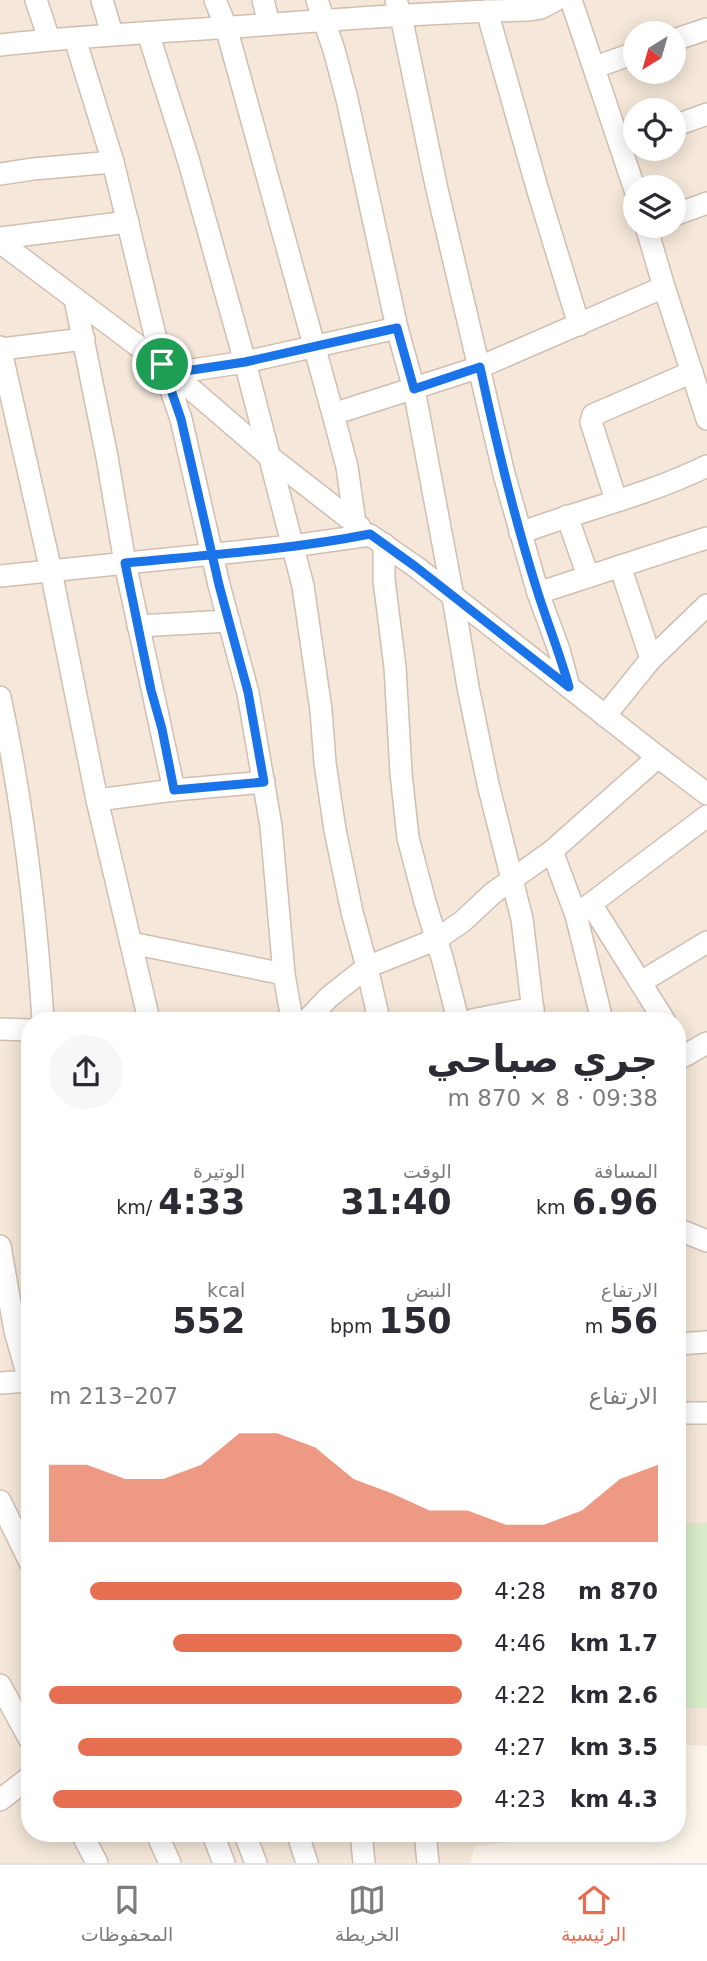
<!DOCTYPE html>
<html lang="ar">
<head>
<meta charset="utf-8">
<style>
	:root { --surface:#fff; --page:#f7f7f7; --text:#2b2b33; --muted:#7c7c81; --line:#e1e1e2; --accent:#e76f51 }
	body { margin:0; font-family:"DejaVu Sans","Noto Sans Arabic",sans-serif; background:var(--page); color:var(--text); direction:rtl; height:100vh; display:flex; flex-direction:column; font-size:26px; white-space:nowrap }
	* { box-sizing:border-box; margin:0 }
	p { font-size:23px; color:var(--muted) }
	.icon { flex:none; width:38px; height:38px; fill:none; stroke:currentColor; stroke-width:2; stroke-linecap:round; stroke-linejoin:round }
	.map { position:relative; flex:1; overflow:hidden; direction:ltr }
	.drawer { position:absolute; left:21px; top:1012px; width:665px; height:830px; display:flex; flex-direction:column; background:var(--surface); border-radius:28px; box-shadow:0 4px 18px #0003; direction:rtl }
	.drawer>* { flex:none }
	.needle { width:46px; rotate:217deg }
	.tools { position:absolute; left:623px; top:21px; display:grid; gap:14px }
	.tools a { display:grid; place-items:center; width:63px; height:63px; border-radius:50%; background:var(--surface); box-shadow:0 4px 18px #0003; font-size:35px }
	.pin { position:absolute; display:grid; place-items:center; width:60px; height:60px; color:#fff; margin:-30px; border:4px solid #fff; border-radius:50%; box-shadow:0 2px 7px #0007 }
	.round { display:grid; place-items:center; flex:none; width:74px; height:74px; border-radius:37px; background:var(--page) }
	.headline { display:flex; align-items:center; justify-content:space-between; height:119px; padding:0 28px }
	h1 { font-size:38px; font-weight:700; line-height:52px }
	.stats { display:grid; grid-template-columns:repeat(3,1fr); gap:10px; height:119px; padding:7px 28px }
	.stats div { display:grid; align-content:center }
	.stats b { font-size:35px; font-weight:700 }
	.stats small { font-size:19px; font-weight:400 }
	.stats p { font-size:19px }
	.chart { height:196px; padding:14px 28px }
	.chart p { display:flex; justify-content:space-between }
	.chart svg { width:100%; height:126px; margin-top:7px; fill:var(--accent); opacity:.7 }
	ul { padding:0 28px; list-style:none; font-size:23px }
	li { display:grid; grid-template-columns:112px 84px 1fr; align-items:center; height:52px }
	li i { height:18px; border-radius:9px; background:var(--accent) }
	.menu { display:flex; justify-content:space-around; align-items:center; height:98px; border-top:2px solid var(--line); background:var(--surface); font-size:19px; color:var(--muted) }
	.menu a { display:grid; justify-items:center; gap:4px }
	.menu .active { color:var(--accent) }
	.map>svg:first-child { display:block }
	.residential { fill:#f5e8da; fill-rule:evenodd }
	.pitch { fill:#d8ecc9 }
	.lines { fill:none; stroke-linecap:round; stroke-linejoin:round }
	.minor-casing { stroke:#d1beb0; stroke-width:24 }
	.minor { stroke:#fff; stroke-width:21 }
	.route-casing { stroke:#fff; stroke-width:14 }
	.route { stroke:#1a73e8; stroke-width:9 }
</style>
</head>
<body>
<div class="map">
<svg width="707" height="1863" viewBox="0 0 707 1863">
	<rect width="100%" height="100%" fill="#fdf6ec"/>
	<path class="residential" d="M0,0H707V1746L677,1744V1020H30V1832H518L517,1841L474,1847L470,1863H0ZM635,33H674V72H635ZM635,110H674V149H635ZM635,187H674V226H635Z"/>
	<rect class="pitch" x="677" y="1523" width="30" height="185"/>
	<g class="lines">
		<g class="minor-casing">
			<g id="minor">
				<path d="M36,0L49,39"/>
				<path d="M102,0L112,34"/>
				<path d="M215,0L226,27L333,414L347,467L355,523"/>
				<path d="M263,0L269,24"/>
				<path d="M317,0L334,50L347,99L397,328L414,389L453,597L468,687L488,784L522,919L534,1020"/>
				<path d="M396,0L401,16L436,185L504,474L538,593L559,650L569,687"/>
				<path d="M571,0L635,190"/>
				<path d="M487,11L538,191L579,325"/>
				<path d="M148,33L189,162L245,362L303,586L321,710L325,763L335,830L352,912L367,967L379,1020"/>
				<path d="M75,39L113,162L162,364L181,419L219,585L248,693L271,826L284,974L292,1020"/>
				<path d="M674,40L707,29"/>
				<path d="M0,45C77,36 155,32 233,27C332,20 430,12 529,10L541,8L556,0"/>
				<path d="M595,67L635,53"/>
				<path d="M674,126L707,114"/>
				<path d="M0,174L33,169L113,162"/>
				<path d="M674,215L707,203"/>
				<path d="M646,226L664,287L707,419"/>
				<path d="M0,238L128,222"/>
				<path d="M0,242L162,364L270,457L360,527"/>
				<path d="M75,299L107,457L125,563L174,790"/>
				<path d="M0,347L51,571L97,800L149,1020"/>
				<path d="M1,349L84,339"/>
				<path d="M172,373L245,362L397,328"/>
				<path d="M333,414L480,367L664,287"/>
				<path d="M616,500L591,422L593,415L692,372"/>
				<path d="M567,516L588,576"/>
				<path d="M520,533C582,510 648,495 707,466"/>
				<path d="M384,544V580L395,667L401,773L408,838L425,902L443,961L458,1020"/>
				<path d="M620,566L651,659"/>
				<path d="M0,576L292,546L370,535L416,567L658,757L707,794"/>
				<path d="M538,593L707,538"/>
				<path d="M138,626L229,621"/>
				<path d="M0,697C23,804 36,911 43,1020"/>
				<path d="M605,716L651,659L707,605"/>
				<path d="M97,800L174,790L264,782"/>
				<path d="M552,851L576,915L602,1020"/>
				<path d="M591,904L664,1020"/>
				<path d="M576,915L707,816"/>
				<path d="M131,943L284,974"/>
				<path d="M641,982L707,942"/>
				<path d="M307,1020L329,997L367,967L437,939L463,921L493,893L552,851L658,757"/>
				<path d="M472,1020L533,1008"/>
				<path d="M0,1029L30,1030"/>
				<path d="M677,1060L707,1043"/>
				<path d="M677,1229L707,1241"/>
				<path d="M0,1246L15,1331L30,1384"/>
				<path d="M677,1344L707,1342"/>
				<path d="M0,1383L30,1381"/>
				<path d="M677,1413H707"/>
				<path d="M0,1501L30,1562"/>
				<path d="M0,1685L30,1740"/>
				<path d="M0,1800L30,1777"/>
				<path d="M81,1832L97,1863"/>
				<path d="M156,1832L170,1863"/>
				<path d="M212,1832L224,1863"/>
				<path d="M244,1832L256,1863"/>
				<path d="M297,1832L307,1863"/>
				<path d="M361,1832L364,1863"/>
				<path d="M425,1832L428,1863"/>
			</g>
		</g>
		<use href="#minor" class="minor"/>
	</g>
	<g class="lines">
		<g class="route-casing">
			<path id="route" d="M162,364L181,419L219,585L248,692L264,782L174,790L162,729L151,690L125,563C206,555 289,550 370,534L416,567L569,687C560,654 547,622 537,590C514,517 496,442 480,367L414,389L397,328L245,362L172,373L162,364"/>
		</g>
		<use href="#route" class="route"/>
	</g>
</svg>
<div class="tools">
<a><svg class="needle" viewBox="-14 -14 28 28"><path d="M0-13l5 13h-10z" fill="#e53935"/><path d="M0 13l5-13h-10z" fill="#7c7c81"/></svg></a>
<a><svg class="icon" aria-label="locate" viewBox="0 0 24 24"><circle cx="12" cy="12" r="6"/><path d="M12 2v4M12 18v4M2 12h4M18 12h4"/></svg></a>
<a><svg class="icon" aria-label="layers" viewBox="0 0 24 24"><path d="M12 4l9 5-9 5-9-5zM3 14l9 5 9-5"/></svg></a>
</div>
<div class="pin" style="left:162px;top:364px;background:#1e9e55"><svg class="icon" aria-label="arrive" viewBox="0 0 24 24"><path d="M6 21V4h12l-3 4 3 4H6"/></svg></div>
<section class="drawer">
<div class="headline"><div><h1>جري صباحي</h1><p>09:38 · 8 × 870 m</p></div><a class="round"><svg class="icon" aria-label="share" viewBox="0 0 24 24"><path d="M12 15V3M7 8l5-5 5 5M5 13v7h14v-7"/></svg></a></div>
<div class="stats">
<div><p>المسافة</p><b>6.96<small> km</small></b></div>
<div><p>الوقت</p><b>31:40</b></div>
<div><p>الوتيرة</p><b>4:33<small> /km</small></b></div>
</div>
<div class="stats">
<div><p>الارتفاع</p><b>56<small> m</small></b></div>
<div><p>النبض</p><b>150<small> bpm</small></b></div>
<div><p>kcal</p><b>552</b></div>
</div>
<div class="chart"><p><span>الارتفاع</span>207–213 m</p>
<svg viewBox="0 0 160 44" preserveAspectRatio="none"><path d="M0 44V17L10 17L20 22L30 22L40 17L50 6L60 6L70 11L80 22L90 27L100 33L110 33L120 38L130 38L140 33L150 22L160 17V44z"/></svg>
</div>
<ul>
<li><b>870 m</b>4:28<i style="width:90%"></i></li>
<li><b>1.7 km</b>4:46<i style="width:70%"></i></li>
<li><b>2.6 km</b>4:22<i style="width:100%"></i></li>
<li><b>3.5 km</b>4:27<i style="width:93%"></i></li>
<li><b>4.3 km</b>4:23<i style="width:99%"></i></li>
</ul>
</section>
</div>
<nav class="menu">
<a class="active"><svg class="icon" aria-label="home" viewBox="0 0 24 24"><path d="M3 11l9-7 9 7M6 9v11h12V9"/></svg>الرئيسية</a>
<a><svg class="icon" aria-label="map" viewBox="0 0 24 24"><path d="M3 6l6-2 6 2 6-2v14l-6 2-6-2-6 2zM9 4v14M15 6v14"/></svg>الخريطة</a>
<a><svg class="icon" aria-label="saved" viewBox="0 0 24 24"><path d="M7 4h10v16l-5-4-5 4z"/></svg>المحفوظات</a>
</nav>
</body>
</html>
